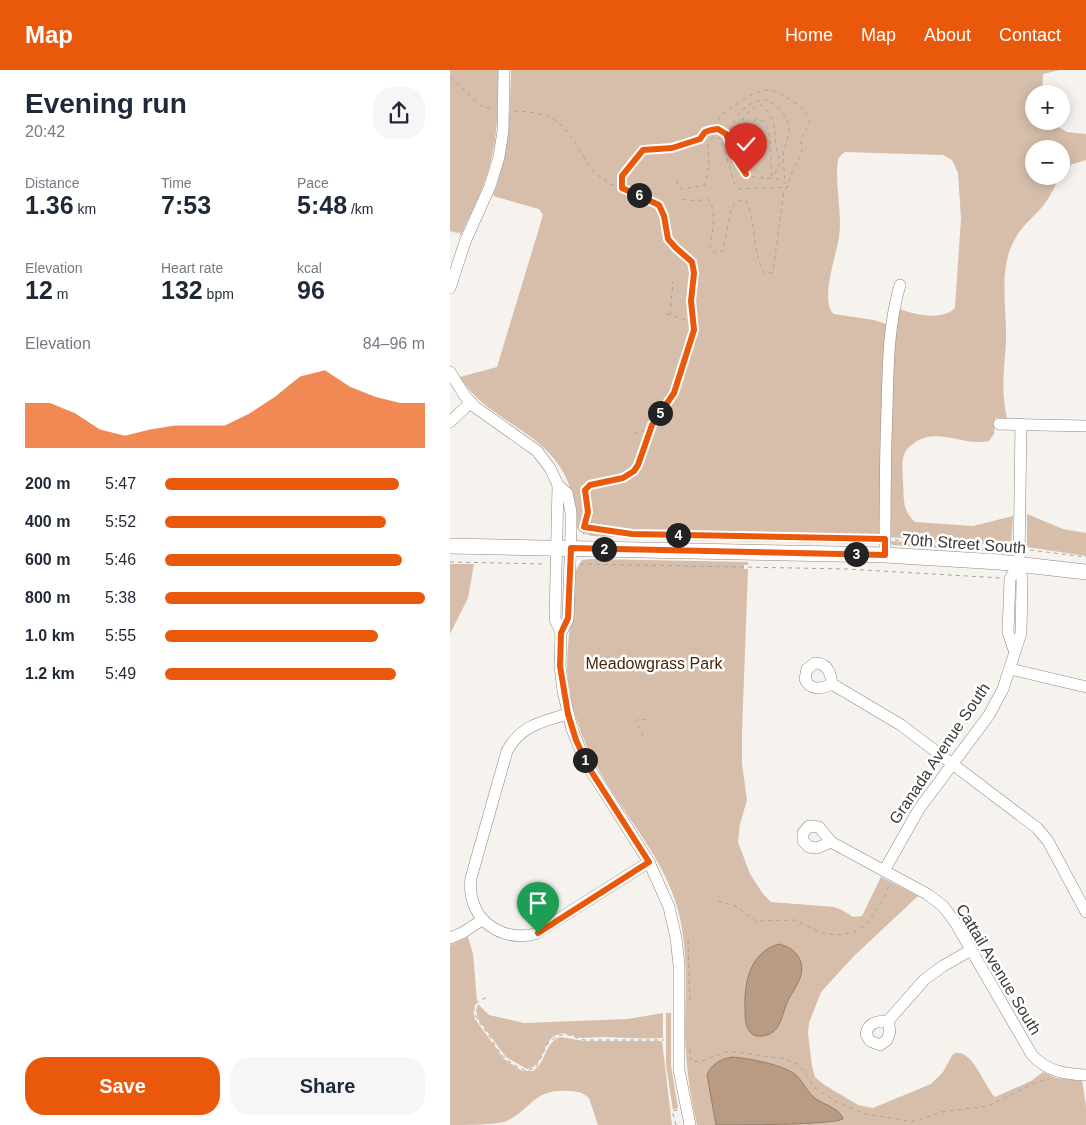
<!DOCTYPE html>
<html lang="en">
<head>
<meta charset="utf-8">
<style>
	:root { --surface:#fff; --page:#f6f6f7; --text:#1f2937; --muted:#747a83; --accent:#ea580c }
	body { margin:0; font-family:Helvetica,sans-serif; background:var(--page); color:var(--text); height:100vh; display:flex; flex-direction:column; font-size:19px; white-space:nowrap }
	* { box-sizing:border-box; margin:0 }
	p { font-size:16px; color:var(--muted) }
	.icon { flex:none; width:28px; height:28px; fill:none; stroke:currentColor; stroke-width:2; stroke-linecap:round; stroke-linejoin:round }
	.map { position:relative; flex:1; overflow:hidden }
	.panel { display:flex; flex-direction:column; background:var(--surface); width:450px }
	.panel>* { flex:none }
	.tools { position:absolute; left:575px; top:15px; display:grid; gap:10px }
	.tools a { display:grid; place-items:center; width:45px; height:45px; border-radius:50%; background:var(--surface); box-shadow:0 2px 12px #0003; font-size:25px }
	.pin { position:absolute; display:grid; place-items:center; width:42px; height:42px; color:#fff; margin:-51px -21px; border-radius:50% 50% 50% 0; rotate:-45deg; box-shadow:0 0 5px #0007 }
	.pin .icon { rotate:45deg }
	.km { position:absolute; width:25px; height:25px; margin:-12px; border-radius:50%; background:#222; color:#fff; font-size:14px; line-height:25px; text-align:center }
	.round { display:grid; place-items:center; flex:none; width:52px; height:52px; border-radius:20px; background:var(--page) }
	.headline { display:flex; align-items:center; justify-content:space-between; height:85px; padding:0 25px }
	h1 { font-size:28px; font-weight:600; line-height:38px }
	.figures { display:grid; grid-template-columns:repeat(3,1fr); gap:8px; height:85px; padding:5px 25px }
	.figures div { display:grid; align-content:center }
	.figures b { font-size:25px; font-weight:600 }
	.figures small { font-size:14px; font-weight:400 }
	.figures p { font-size:14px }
	.chart { height:140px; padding:10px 25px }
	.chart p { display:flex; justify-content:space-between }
	.chart svg { width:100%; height:90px; margin-top:5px; fill:var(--accent); opacity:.7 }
	.cta { display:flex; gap:10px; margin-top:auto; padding:10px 25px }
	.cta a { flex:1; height:58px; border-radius:20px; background:var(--accent); color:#fff; font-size:20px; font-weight:600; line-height:58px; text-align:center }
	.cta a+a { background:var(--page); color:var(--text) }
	ul { padding:0 25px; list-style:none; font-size:16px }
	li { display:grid; grid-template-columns:80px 60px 1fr; align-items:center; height:38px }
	li i { height:12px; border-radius:6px; background:var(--accent) }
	header { display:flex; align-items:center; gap:30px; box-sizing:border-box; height:70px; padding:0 25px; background:var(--accent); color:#fff }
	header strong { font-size:24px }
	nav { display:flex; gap:28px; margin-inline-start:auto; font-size:18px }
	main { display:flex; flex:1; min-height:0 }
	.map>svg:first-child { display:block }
	.green { fill:#d6beab }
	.water { fill:#b99b83; stroke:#937e6c }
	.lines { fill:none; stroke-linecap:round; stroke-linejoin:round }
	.minor-casing { stroke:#8d8986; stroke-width:12 }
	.major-casing { stroke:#8d8986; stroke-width:16 }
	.path { stroke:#a8a5a2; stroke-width:1; stroke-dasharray:4 4; stroke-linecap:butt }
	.minor { stroke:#fff; stroke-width:11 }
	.major { stroke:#fff; stroke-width:15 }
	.route-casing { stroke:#fff; stroke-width:10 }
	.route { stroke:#ea580c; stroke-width:6 }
	.labels { text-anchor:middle; stroke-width:5; stroke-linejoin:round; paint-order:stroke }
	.street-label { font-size:16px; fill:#3b3938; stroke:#fff }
	.park-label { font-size:16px; fill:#472709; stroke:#fff }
</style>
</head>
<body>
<header>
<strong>Map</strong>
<nav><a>Home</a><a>Map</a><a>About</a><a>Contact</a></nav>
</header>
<main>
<section class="panel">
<div class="headline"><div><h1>Evening run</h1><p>20:42</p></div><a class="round"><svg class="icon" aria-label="share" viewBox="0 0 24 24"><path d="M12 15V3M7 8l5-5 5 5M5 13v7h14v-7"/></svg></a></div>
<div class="figures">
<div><p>Distance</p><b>1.36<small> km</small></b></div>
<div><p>Time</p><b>7:53</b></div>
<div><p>Pace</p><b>5:48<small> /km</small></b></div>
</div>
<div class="figures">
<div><p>Elevation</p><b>12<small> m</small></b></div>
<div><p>Heart rate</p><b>132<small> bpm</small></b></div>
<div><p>kcal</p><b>96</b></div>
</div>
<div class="chart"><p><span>Elevation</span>84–96 m</p>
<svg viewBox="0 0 160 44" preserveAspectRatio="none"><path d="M0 44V22L10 22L20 27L30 35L40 38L50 35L60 33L70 33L80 33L90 27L100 19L110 9L120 6L130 14L140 19L150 22L160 22V44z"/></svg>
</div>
<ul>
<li><b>200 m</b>5:47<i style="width:90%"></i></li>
<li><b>400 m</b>5:52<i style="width:85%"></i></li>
<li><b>600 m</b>5:46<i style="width:91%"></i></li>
<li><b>800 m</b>5:38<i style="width:100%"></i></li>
<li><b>1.0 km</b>5:55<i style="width:82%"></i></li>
<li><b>1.2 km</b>5:49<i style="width:89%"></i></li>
</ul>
<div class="cta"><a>Save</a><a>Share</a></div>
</section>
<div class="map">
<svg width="636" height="1055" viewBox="0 0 636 1055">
	<rect width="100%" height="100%" fill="#f6f2ee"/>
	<g class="green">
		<path d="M0,0H48C47,27 49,55 43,81C38,111 23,138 11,165L9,164L10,162L7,163L0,161Z"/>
		<path d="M61,0H610L593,4L592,24H584V51H598L617,62L636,64V90L620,95L611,104V79H584V106H610C605,116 600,127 593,136C583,148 571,156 564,171C548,200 557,237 556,269C555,298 550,318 557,348H545L544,364L539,371C514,377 488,356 464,373C460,376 455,380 454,385C451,393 453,404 453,412C454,427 452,441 465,452L523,456L563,446L561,476L437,467L446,238C464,244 490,252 505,238L511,148L508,103L502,90L493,85L395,82L390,86L388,90C384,117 394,146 388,172C385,188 370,233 384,244L424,250L439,255L433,467L335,465V468L430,471L429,474L228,470L142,466L130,462C122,452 124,434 121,421C118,410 112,399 105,390C78,356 33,345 10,307L47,297L93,145L89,139L43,126C59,84 60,44 61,0Z"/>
		<path d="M577,444L613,459L636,463V486L577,477Z"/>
		<path d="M440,471L557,480L548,482L442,475Z"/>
		<path d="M141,489L298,492V495H294V499H298L292,662V694L297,730L290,754L288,772L300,804L313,824L321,832L384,837L392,840L403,847L412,846L431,807L468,826L404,886L371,922L359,953L358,964L362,996L365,1007L373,1014L408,1035L423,1038L481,1014L493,1002L503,984C521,975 535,1018 545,1027L581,1011L593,1002L606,1008L632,1011L636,1036V1055H247C240,1025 236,996 235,965C235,923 239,882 228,840C214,788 176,748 150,702C132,671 117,631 117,594C118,563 124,531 126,500L132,490Z"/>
		<path d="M0,494H24L18,528L0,564Z"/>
		<path d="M18,867L23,884L27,931L23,940L25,949L54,989L72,1001H83C96,993 94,973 110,967L134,971H212L222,1055H148L139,1028C133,1022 126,1021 118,1021C81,1019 82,1041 54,1052C38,1055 17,1055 0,1055V875Z"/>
		<path d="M28,934L39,945L74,953L178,949L213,943V968C193,969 174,968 155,967C147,967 139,968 132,968C124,967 117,962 109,964C91,969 95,997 77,999L56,987L49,978L28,949L26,940Z"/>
		<path d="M216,943H221V996L228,1038L223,1040L216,995Z"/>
	</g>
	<g class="water">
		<path d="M329,874C337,876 343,879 348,886C359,905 343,918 336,935C333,943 331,956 323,962C318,966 307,968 302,964C295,958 295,947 295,939C294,912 300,882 329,874Z"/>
		<path d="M282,987C299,988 334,995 346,1005C354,1013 357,1022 366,1029C375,1035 391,1039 393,1049C382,1055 287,1055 266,1055L257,1005C261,994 271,989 282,987Z"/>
	</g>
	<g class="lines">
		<g class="minor-casing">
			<g id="minor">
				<path d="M0,218L15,172L40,116L49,87L53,61L54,0"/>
				<path d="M0,302L15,326L25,337L87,381L100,398L108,415L117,423L121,442V462L118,549L111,563L110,596L113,621L122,659L135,691L199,792L219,837L226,868L229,895V1000L240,1055"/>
				<path d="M0,352L21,332"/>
				<path d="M549,354L636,356"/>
				<path d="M108,415L105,549L111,563"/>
				<path d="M435,485C435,436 435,388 437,340C438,298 438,256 450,215"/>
				<path d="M564,580L558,562L560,509L569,494"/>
				<path d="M560,599L636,617"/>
				<path d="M382,614C372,619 360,621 355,609L357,599L365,593C378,593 381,604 382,614L451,655L587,758L598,771L636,842"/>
				<path d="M118,644C93,651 70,656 57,681L21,808C16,846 48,873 85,864L199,792"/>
				<path d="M381,772L367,778L359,777L353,771V763L359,756L369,757L381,772L477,824L493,836L505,852L582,985C598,1002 615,1004 636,1005"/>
				<path d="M434,801L469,739L539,645L553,619L571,563L572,510L569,494L571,354"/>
				<path d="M0,868L12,863L32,850"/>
				<path d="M438,951L440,961L437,970L430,975L420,971L416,964C418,952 428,951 438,951L474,910L493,896L521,880"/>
			</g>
		</g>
		<g class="major-casing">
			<path id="major" d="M0,476L435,485L549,492L636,502"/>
		</g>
		<g class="path">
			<path d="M0,7L31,36L42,39"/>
			<path d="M64,41C106,43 112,51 133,86C138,94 142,101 150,107C167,120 192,122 209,135L214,143L218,169L243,195L241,231L244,255L240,276L224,323L202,355L187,398L173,407L143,414L135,418L134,424L138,442L133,468"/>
			<path d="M279,68C281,48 294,34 314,29C327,34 340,47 339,62C337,72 333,81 333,90C333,98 336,103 334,110"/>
			<path d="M280,71C284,60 299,35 312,35C326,48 324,59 326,76C327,82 329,87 330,92L323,108"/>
			<path d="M313,108C305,99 289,85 287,70L299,54L307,49L313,51L319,60L322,108"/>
			<path d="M227,111L228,117L232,119L255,115L259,95L258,75L261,69L264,67L271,69L285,115L289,119L338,117L341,104L352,83L351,68L360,54C358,42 351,37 342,31C334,26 326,20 317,20C306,20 278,39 269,47V52L276,63"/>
			<path d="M172,117V106L193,80C210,77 234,80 249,69C254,66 255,61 261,60C268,58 274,61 277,67C283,78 286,96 297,104C310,113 332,102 338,117L334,120L323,202L316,204C304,196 305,148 297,132L291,130L285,133L281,140L273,181L265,183L260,178C261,165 269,138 257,129L246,131L229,129"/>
			<path d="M216,244L243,252"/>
			<path d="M220,245L223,212H221"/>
			<path d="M184,364L190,361L198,362"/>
			<path d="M136,458L182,464L424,469"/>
			<path d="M445,470L558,478"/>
			<path d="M580,480L636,487"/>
			<path d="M0,492L96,494"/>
			<path d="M130,494L397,499L551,508"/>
			<path d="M193,666L186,651L188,649L197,650"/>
			<path d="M268,831L286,836L306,851L345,850L369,862L387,865L404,862L416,855L434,828L439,815"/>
			<path d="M238,870L240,935"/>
			<path d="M36,928C11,935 31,953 38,964C43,972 47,980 54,987C60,993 69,998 77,1001L86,997L98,973L109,965H119L134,970H214"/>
			<path d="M240,979L241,992L252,991L279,981L335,989L349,995L366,1019L385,1031L415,1044L459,1051H467L491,1042L538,1036L587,1012L599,1009"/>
			<path d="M226,1055L222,1041L228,1040"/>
		</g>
		<use href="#minor" class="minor"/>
		<use href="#major" class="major"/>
	</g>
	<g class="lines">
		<g class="route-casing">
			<path id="route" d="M88,863L199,792L139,698L126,670L118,644L110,596L111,563L118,548L121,478L435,485V469L182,464L134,457L138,442L135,420L140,415L173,408L184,401L188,395L202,355L224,323L244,260L241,231L244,203L242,192L226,178L218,169L214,146L209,135L172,118V106L193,80L222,78L250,69L255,62L261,60L268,59L276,64L288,92L296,104"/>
		</g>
		<use href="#route" class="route"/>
	</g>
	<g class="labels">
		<g class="street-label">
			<text transform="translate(514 473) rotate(4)" y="6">70th Street South</text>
			<text transform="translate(489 683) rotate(-56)" y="6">Granada Avenue South</text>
			<text transform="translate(549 899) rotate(59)" y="6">Cattail Avenue South</text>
		</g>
		<g class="park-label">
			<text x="204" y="599">Meadowgrass Park</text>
		</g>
	</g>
</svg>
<div class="tools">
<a>+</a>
<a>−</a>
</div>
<div class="pin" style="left:88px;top:863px;background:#1e9e55"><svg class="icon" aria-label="arrive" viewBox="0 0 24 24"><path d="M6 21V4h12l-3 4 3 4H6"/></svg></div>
<div class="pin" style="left:296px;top:104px;background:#d93025"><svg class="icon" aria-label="check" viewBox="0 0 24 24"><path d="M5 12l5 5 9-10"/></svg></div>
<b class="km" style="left:135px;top:690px">1</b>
<b class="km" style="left:154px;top:479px">2</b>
<b class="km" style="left:406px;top:484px">3</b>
<b class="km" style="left:228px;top:465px">4</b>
<b class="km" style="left:210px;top:343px">5</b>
<b class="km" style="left:189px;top:125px">6</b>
</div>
</main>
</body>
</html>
